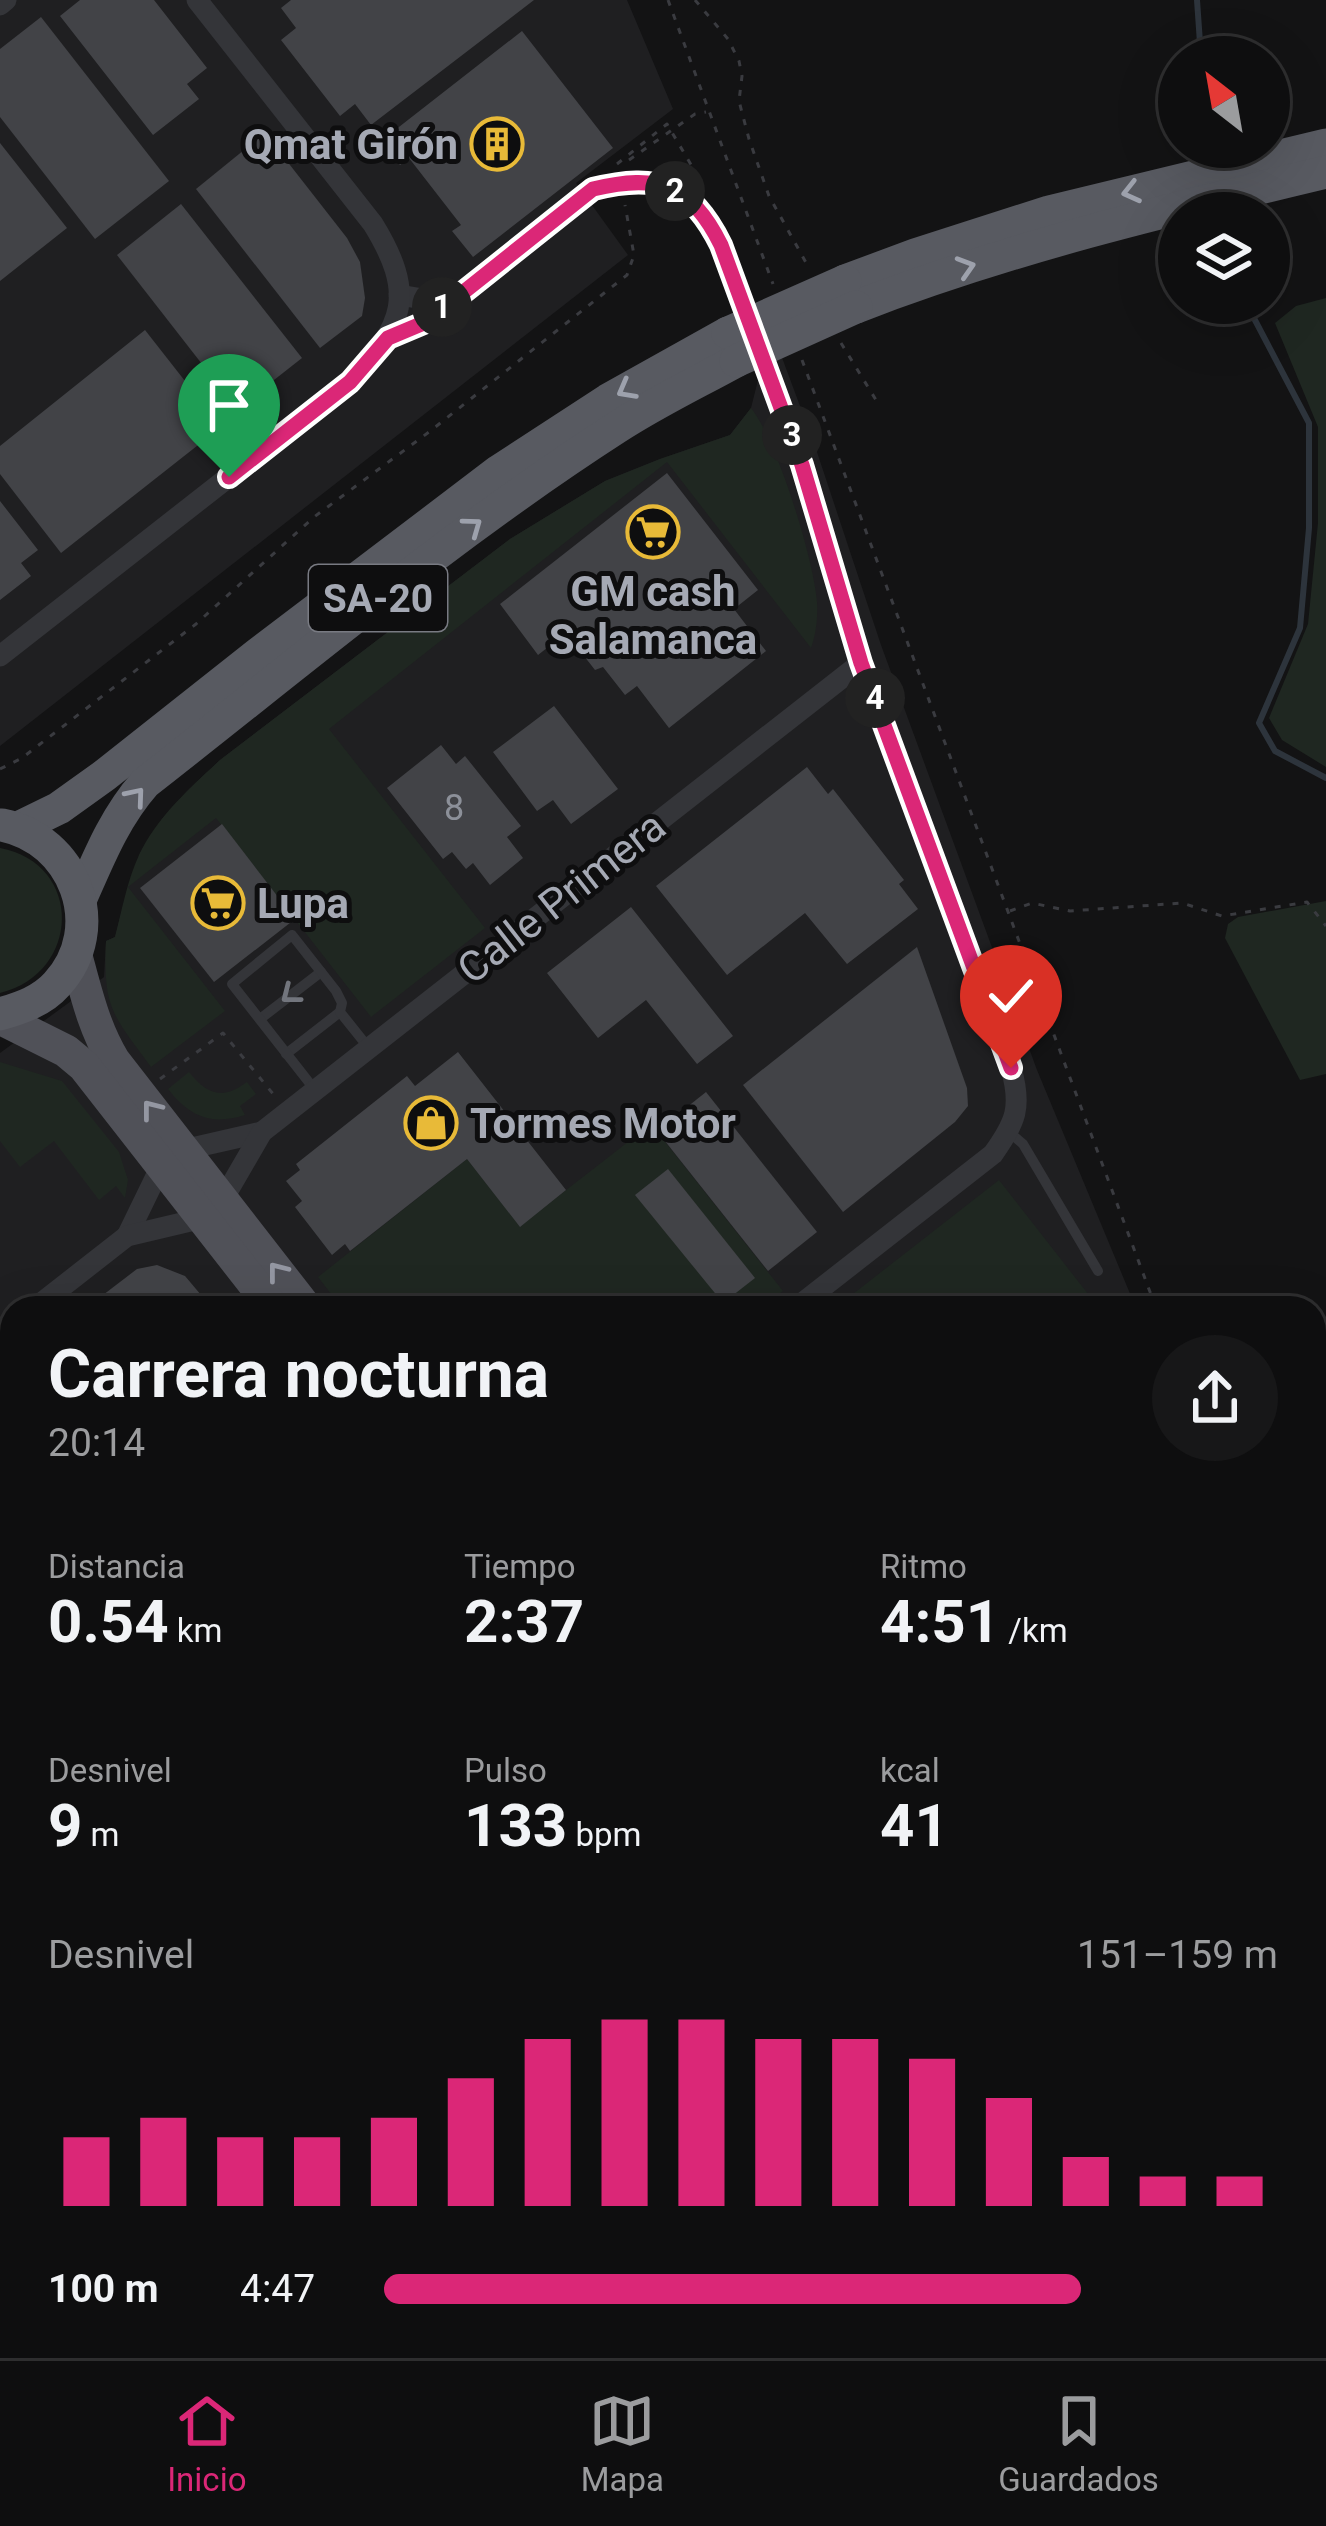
<!DOCTYPE html>
<html lang="es">
<head>
<meta charset="utf-8">
<style>
	:root { --surface:#0e0e0f; --page:#171718; --text:#f1f3f6; --muted:#9b9c9e; --line:#2e2e2f; --accent:#db2777 }
	body { margin:0; font-family:Roboto,sans-serif; background:var(--page); color:var(--text); height:100vh; display:flex; flex-direction:column; font-size:45px; white-space:nowrap }
	* { box-sizing:border-box; margin:0 }
	p { font-size:39px; color:var(--muted) }
	.icon { flex:none; width:66px; height:66px; fill:none; stroke:currentColor; stroke-width:2; stroke-linecap:round; stroke-linejoin:round }
	.map { position:relative; flex:1; overflow:hidden }
	.sheet { position:absolute; left:0px; top:1296px; width:1326px; height:1062px; display:flex; flex-direction:column; background:var(--surface); border-radius:36px 36px 0 0; box-shadow:0 12px 48px #0002,0 0 0 3px var(--line) }
	.sheet>* { flex:none }
	.needle { width:78px; rotate:329deg }
	.buttons { position:absolute; left:1158px; top:36px; display:grid; gap:24px }
	.buttons a { display:grid; place-items:center; width:132px; height:132px; border-radius:50%; background:var(--surface); box-shadow:0 12px 48px #0002,0 0 0 3px var(--line); font-size:60px }
	.pin { position:absolute; display:grid; place-items:center; width:102px; height:102px; color:#fff; margin:-123px -51px; border-radius:50% 50% 50% 0; rotate:-45deg; box-shadow:0 0 12px #0007 }
	.pin .icon { rotate:45deg }
	.km { position:absolute; width:60px; height:60px; margin:-30px; border-radius:50%; background:#222; color:#fff; font-size:33px; line-height:60px; text-align:center }
	.round { display:grid; place-items:center; flex:none; width:126px; height:126px; border-radius:63px; background:var(--page) }
	.headline { display:flex; align-items:center; justify-content:space-between; height:204px; padding:0 48px }
	h1 { font-size:66px; font-weight:700; line-height:90px }
	.stats { display:grid; grid-template-columns:repeat(3,1fr); gap:18px; height:204px; padding:12px 48px }
	.stats div { display:grid; align-content:center }
	.stats b { font-size:60px; font-weight:700 }
	.stats small { font-size:33px; font-weight:400 }
	.stats p { font-size:33px }
	.chart { height:336px; padding:24px 48px }
	.chart p { display:flex; justify-content:space-between }
	.chart svg { width:100%; height:216px; margin-top:12px; stroke:var(--accent); stroke-width:6 }
	ul { padding:0 48px; list-style:none; font-size:39px }
	li { display:grid; grid-template-columns:192px 144px 1fr; align-items:center; height:90px }
	li i { height:30px; border-radius:15px; background:var(--accent) }
	.tab-bar { display:flex; justify-content:space-around; align-items:center; height:168px; border-top:3px solid var(--line); background:var(--surface); font-size:33px; color:var(--muted) }
	.tab-bar a { display:grid; justify-items:center; gap:6px }
	.tab-bar .on { color:var(--accent) }
	.map>svg:first-child { display:block }
	.built { fill:#1f1f21 }
	.green { fill:#1f2721 }
	.lines { fill:none; stroke-linecap:round; stroke-linejoin:round }
	.stream { stroke:#2d343c; stroke-width:6 }
	.building { fill:#424347 }
	.path { stroke:#3a3b40; stroke-width:3; stroke-dasharray:6 9; stroke-linecap:butt }
	.service { stroke:#343539; stroke-width:10 }
	.minor { stroke:#343539; stroke-width:21 }
	.primary { stroke:#505158; stroke-width:33 }
	.trunk { stroke:#585a61; stroke-width:33 }
	.trunk-bridge { stroke:#585a61; stroke-width:33 }
	.oneway { stroke:#9da1ac }
	.oneway2 { stroke:#72757d }
	.oneway3 { stroke:#9497a2 }
	.route-casing { stroke:#fff; stroke-width:24 }
	.route { stroke:#db2777; stroke-width:15 }
	.labels { text-anchor:middle; stroke-width:10; stroke-linejoin:round; paint-order:stroke }
	.number-label { font-size:36px; fill:#8c9099 }
	.shield { fill:#0e0e0f; stroke:#787a82; stroke-width:3 }
	.shield-label { font-size:39px; font-weight:bold; fill:#a5a9b4 }
	.poi-label { font-size:42px; font-weight:bold; fill:#a5a9b4; stroke:#0e0e0f; text-anchor:start }
	.street-label { font-size:42px; fill:#a5a9b4; stroke:#0e0e0f }
</style>
</head>
<body>
<div class="map">
<svg width="1326" height="2358" viewBox="0 0 1326 2358">
	<rect width="100%" height="100%" fill="#131314"/>
	<g class="built">
		<path d="M0,0H627L673,109L576,183L628,255L0,746Z"/>
		<path d="M771,328L816,449L881,645L1037,1070L1136,1308H12V2346H1314V1810L1326,1844V2358H0V1053L104,977L106,941L115,937L128,887L140,853L162,819L187,791L220,760L510,539L605,481L660,459L730,435L751,408Z"/>
	</g>
	<g class="green">
		<path d="M1326,298V767L1282,740L1269,718L1308,624L1318,523V427L1275,323L1296,306Z"/>
		<path d="M751,408C777,440 814,560 817,602C818,617 816,634 811,648L667,462L329,729L485,928L371,1017L216,818L128,887L225,1011L151,1067C112,1014 103,1008 106,941L115,937C122,910 127,881 139,855C157,817 190,788 220,760L510,539L605,481L660,459L730,435Z"/>
		<path d="M0,848C84,864 81,973 0,993Z"/>
		<path d="M1326,901V1074L1300,1080L1225,938L1228,924L1238,917Z"/>
		<path d="M0,1062L62,1081L119,1152L128,1180L125,1198L116,1186L99,1200L54,1141L20,1167L0,1141Z"/>
		<path d="M189,1072C207,1095 223,1100 247,1082L256,1094L240,1106L245,1115C211,1126 189,1116 168,1089Z"/>
		<path d="M651,1124L783,1291L760,1308H342L318,1277L467,1159L520,1226Z"/>
		<path d="M999,1180L1099,1308H835Z"/>
		<path d="M212,2346H317L320,2350L326,2346H416L400,2358H221Z"/>
	</g>
	<g class="lines">
		<g class="stream">
			<path d="M1197,0L1201,57"/>
			<path d="M1246,303L1309,423V528L1300,628L1259,723L1275,751L1326,778"/>
		</g>
	</g>
	<g class="building">
		<path d="M80,0H154L207,68L187,84L199,99L153,135L60,16Z"/>
		<path d="M291,0H534L371,125L355,104L340,116L281,40L296,28L281,8Z"/>
		<path d="M41,17L169,181L95,239L0,117V49Z"/>
		<path d="M522,31L613,148L473,257L452,231L461,225L409,158L400,165L381,141Z"/>
		<path d="M265,133L347,238L360,262L365,298L362,316L320,348L196,189Z"/>
		<path d="M0,143L67,228L0,281Z"/>
		<path d="M181,204L302,358L237,409L117,255Z"/>
		<path d="M145,330L221,427L61,553L0,474V446Z"/>
		<path d="M667,473L758,590L734,609L766,651L669,728L637,686L625,695L603,667L595,670L566,633L538,655L500,604Z"/>
		<path d="M0,501L38,550L21,563L31,576L0,600Z"/>
		<path d="M554,706L618,789L571,824L553,800L537,811L493,752Z"/>
		<path d="M441,745L456,764L465,756L521,826L507,837L523,858L490,885L473,863L466,869L452,852L443,859L387,788Z"/>
		<path d="M807,767L828,794L833,789L904,880L899,884L918,909L847,964L805,913L727,975L656,886Z"/>
		<path d="M222,824L295,919L214,982L140,888Z"/>
		<path d="M631,907L733,1036L697,1064L646,1000L598,1038L547,973Z"/>
		<path d="M917,947L967,1088L968,1106L955,1122L843,1212L743,1085Z"/>
		<path d="M458,1052L566,1190L520,1227L467,1159L350,1251L345,1244L332,1255L295,1207L302,1201L286,1181L300,1170L296,1164L407,1076L415,1086Z"/>
		<path d="M706,1092L817,1232L768,1271L657,1131Z"/>
		<path d="M668,1169L755,1278L723,1303L635,1195Z"/>
		<path d="M157,1265L185,1276L212,1308H86L137,1269Z"/>
		<path d="M0,1440L12,1455V1570L0,1555Z"/>
		<path d="M12,1637V1756L0,1741V1647Z"/>
		<path d="M0,1759L12,1775V1852L0,1861Z"/>
		<path d="M1326,1989V2045L1322,2052L1315,2048L1324,2033L1314,2028V2009Z"/>
		<path d="M1314,2135L1326,2160V2306L1314,2279Z"/>
		<path d="M0,2176L12,2192V2292L0,2301Z"/>
		<path d="M85,2346H145L130,2358H80L89,2351Z"/>
		<path d="M514,2346H580L589,2358H523Z"/>
		<path d="M782,2346H848L858,2358H791Z"/>
		<path d="M859,2346H926L935,2358H868Z"/>
	</g>
	<g class="lines">
		<g class="path">
			<path d="M668,0L773,284"/>
			<path d="M695,0L728,39L739,61L742,76L739,101L749,139L769,196L809,268"/>
			<path d="M629,160L695,114L706,112"/>
			<path d="M617,164L667,124L703,185"/>
			<path d="M841,343L876,400"/>
			<path d="M802,360L1156,1308"/>
			<path d="M0,769L22,758L196,624L314,517L429,432L627,275L634,255L625,205"/>
			<path d="M1010,911L1032,903L1070,911L1182,903L1222,916L1307,902L1326,926"/>
			<path d="M160,1079L223,1033L274,1095"/>
			<path d="M1314,1740L1326,1773"/>
			<path d="M1314,1835L1326,1839"/>
			<path d="M1314,1905L1326,1914"/>
		</g>
		<g class="service">
			<path d="M260,1019L321,972"/>
			<path d="M286,1054L340,1012"/>
			<path d="M315,1090L232,984L292,935L336,991L342,1003L340,1012L368,1047"/>
			<path d="M1009,1132L1023,1144L1098,1271"/>
		</g>
		<g class="minor">
			<path d="M0,5L6,0"/>
			<path d="M399,295L447,303"/>
			<path d="M388,337L426,322L593,189C658,173 691,185 721,245L803,465L861,663L1011,1068C1022,1107 1016,1122 993,1154L796,1308"/>
			<path d="M0,656L350,382C405,325 416,294 373,224L197,0"/>
			<path d="M183,1150L262,1132"/>
			<path d="M222,1201L262,1132L861,663"/>
			<path d="M127,1236L162,1164"/>
			<path d="M35,1308L127,1236L203,1218"/>
			<path d="M0,1335L12,1326"/>
			<path d="M0,1933L12,1924"/>
			<path d="M0,2113L12,2128"/>
			<path d="M183,2346L192,2358"/>
			<path d="M456,2346L465,2358"/>
			<path d="M718,2346L728,2358"/>
			<path d="M985,2346L995,2358"/>
			<path d="M1294,2346L1299,2358"/>
			<path d="M4,2358L19,2346"/>
			<path d="M1152,2358L1177,2346"/>
		</g>
		<g class="primary">
			<path d="M76,956C86,993 94,1028 114,1061L306,1308"/>
			<path d="M0,1018L66,1051L84,1066L273,1308"/>
			<path d="M1314,1803L1326,1807"/>
		</g>
		<g class="trunk">
			<path d="M845,281L915,255L1049,212L1326,145"/>
			<path d="M856,307C1008,248 1167,210 1326,172"/>
			<path d="M18,828L59,808L105,775L258,654L499,471L608,400L728,333"/>
			<path d="M81,898C99,857 115,817 145,783C300,662 450,535 616,428C654,403 696,383 736,361"/>
			<path d="M0,1014C21,1008 42,1001 57,984C109,927 74,839 2,825"/>
		</g>
		<g class="trunk-bridge">
			<path d="M728,333L845,281"/>
			<path d="M736,361L856,307"/>
		</g>
	</g>
	<defs><path id="oneway-chevron" d="M-2-3.5L2.5 0L-2 3.5" fill="none" stroke-width="1.6" stroke-linecap="round" stroke-linejoin="round" transform="scale(3)"/></defs>
	<g class="oneway">
		<use href="#oneway-chevron" transform="translate(1131 192) rotate(166)"/>
		<use href="#oneway-chevron" transform="translate(966 267) rotate(-17)"/>
		<use href="#oneway-chevron" transform="translate(626 390) rotate(151)"/>
		<use href="#oneway-chevron" transform="translate(473 526) rotate(-36)"/>
		<use href="#oneway-chevron" transform="translate(136 796) rotate(-50)"/>
	</g>
	<use class="oneway2" href="#oneway-chevron" transform="translate(290 995) rotate(142)"/>
	<g class="oneway3">
		<use href="#oneway-chevron" transform="translate(151 1109) rotate(-128)"/>
		<use href="#oneway-chevron" transform="translate(277 1271) rotate(-128)"/>
	</g>
	<g class="lines">
		<g class="route-casing">
			<path id="route" d="M229,477L350,382L388,338L426,322L593,189C658,173 691,184 721,245L802,465L861,663L1011,1068"/>
		</g>
		<use href="#route" class="route"/>
	</g>
	<defs>
		<g id="building-ring" transform="scale(2.7)"><circle r="9.5" fill="#0e0e0f" stroke="#e8ba38" stroke-width="1.5"/><path d="M-4-6H4V6H1V3H-1V6H-4ZM-2.5-4.3h1.7v1.8h-1.7ZM.8-4.3h1.7v1.8H.8ZM-2.5-1h1.7V.8h-1.7ZM.8-1h1.7V.8H.8Z" fill="#e8ba38"/></g>
		<g id="supermarket-ring" transform="scale(2.7)"><circle r="9.5" fill="#0e0e0f" stroke="#e8ba38" stroke-width="1.5"/><path d="M-6-5.5h2.5l.6 2H6L4.5 2H-2.5L-4.4-4H-6ZM-1.5 3.2a1.3 1.3 0 1 0 .1 0ZM3 3.2a1.3 1.3 0 1 0 .1 0Z" fill="#e8ba38"/></g>
		<g id="shop-ring" transform="scale(2.7)"><circle r="9.5" fill="#0e0e0f" stroke="#e8ba38" stroke-width="1.5"/><path d="M-5-2.5h2.3a2.7 3.5 0 0 1 5.4 0H5L5.5 6h-11ZM-1.5-2.5h3a1.5 2.3 0 0 0-3 0Z" fill="#e8ba38"/></g>
	</defs>
	<g fill-rule="evenodd">
		<use href="#building-ring" x="497" y="144"/>
		<use href="#supermarket-ring" x="653" y="532"/>
		<use href="#supermarket-ring" x="218" y="903"/>
		<use href="#shop-ring" x="431" y="1123"/>
	</g>
	<g class="labels">
		<g class="number-label">
			<text x="454" y="820">8</text>
		</g>
		<rect class="shield" x="309" y="565" width="138" height="66" rx="9"/>
		<g class="shield-label">
			<text x="378" y="612">SA-20</text>
		</g>
		<g class="poi-label">
			<text x="458" y="159" text-anchor="end">Qmat Girón</text>
			<text x="653" y="606" text-anchor="middle">GM cash<tspan x="653" dy="48">Salamanca</tspan></text>
			<text x="257" y="918">Lupa</text>
			<text x="470" y="1138">Tormes Motor</text>
		</g>
		<g class="street-label">
			<text transform="translate(561 897) rotate(-38)" y="15">Calle Primera</text>
		</g>
	</g>
</svg>
<div class="buttons">
<a><svg class="needle" viewBox="-14 -14 28 28"><path d="M0-13l5 13h-10z" fill="#e53935"/><path d="M0 13l5-13h-10z" fill="#9b9c9e"/></svg></a>
<a><svg class="icon" aria-label="layers" viewBox="0 0 24 24"><path d="M12 4l9 5-9 5-9-5zM3 14l9 5 9-5"/></svg></a>
</div>
<div class="pin" style="left:229px;top:477px;background:#1e9e55"><svg class="icon" aria-label="arrive" viewBox="0 0 24 24"><path d="M6 21V4h12l-3 4 3 4H6"/></svg></div>
<div class="pin" style="left:1011px;top:1068px;background:#d93025"><svg class="icon" aria-label="check" viewBox="0 0 24 24"><path d="M5 12l5 5 9-10"/></svg></div>
<b class="km" style="left:442px;top:307px">1</b>
<b class="km" style="left:675px;top:191px">2</b>
<b class="km" style="left:792px;top:435px">3</b>
<b class="km" style="left:875px;top:698px">4</b>
<section class="sheet">
<div class="headline"><div><h1>Carrera nocturna</h1><p>20:14</p></div><a class="round"><svg class="icon" aria-label="share" viewBox="0 0 24 24"><path d="M12 15V3M7 8l5-5 5 5M5 13v7h14v-7"/></svg></a></div>
<div class="stats">
<div><p>Distancia</p><b>0.54<small> km</small></b></div>
<div><p>Tiempo</p><b>2:37</b></div>
<div><p>Ritmo</p><b>4:51<small> /km</small></b></div>
</div>
<div class="stats">
<div><p>Desnivel</p><b>9<small> m</small></b></div>
<div><p>Pulso</p><b>133<small> bpm</small></b></div>
<div><p>kcal</p><b>41</b></div>
</div>
<div class="chart"><p><span>Desnivel</span>151–159 m</p>
<svg viewBox="0 0 160 44" preserveAspectRatio="none"><path d="M5 44V30M15 44V26M25 44V30M35 44V30M45 44V26M55 44V18M65 44V10M75 44V6M85 44V6M95 44V10M105 44V10M115 44V14M125 44V22M135 44V34M145 44V38M155 44V38"/></svg>
</div>
<ul>
<li><b>100 m</b>4:47<i style="width:78%"></i></li>
</ul>
</section>
</div>
<nav class="tab-bar">
<a class="on"><svg class="icon" aria-label="home" viewBox="0 0 24 24"><path d="M3 11l9-7 9 7M6 9v11h12V9"/></svg>Inicio</a>
<a><svg class="icon" aria-label="map" viewBox="0 0 24 24"><path d="M3 6l6-2 6 2 6-2v14l-6 2-6-2-6 2zM9 4v14M15 6v14"/></svg>Mapa</a>
<a><svg class="icon" aria-label="saved" viewBox="0 0 24 24"><path d="M7 4h10v16l-5-4-5 4z"/></svg>Guardados</a>
</nav>
</body>
</html>
